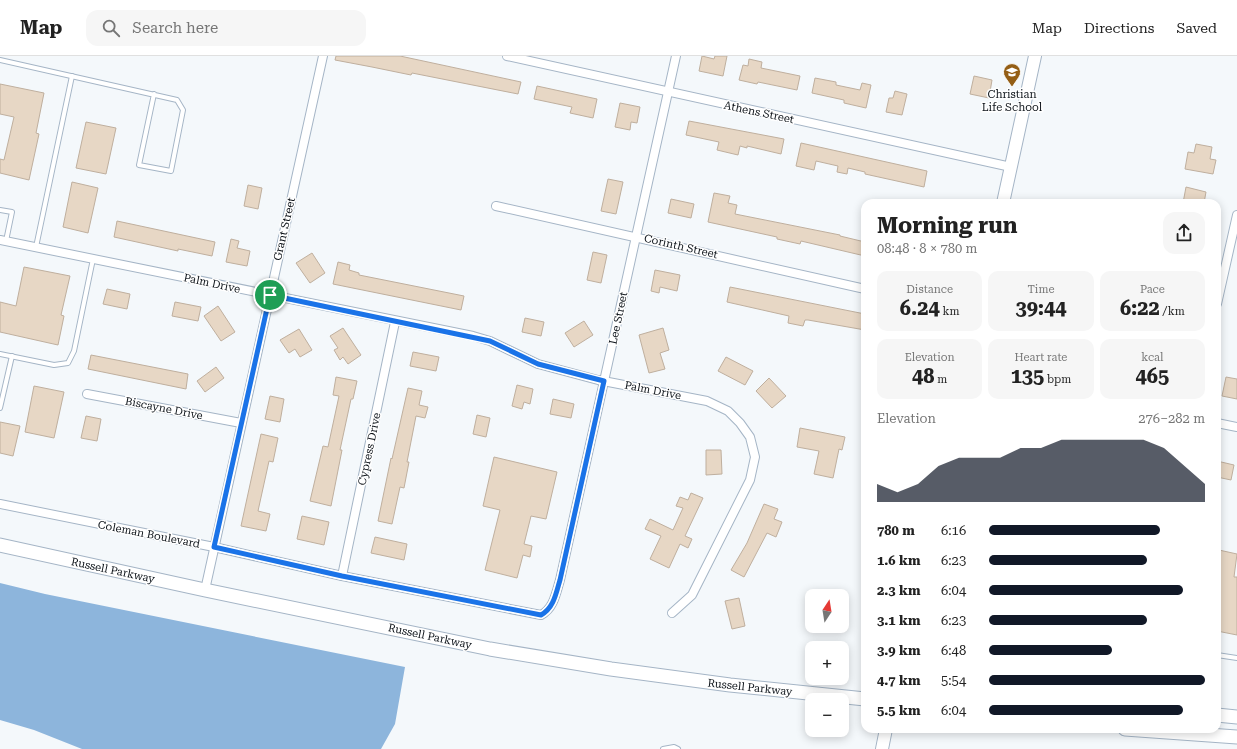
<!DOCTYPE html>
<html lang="en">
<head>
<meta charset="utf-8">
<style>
	:root { --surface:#fff; --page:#f6f6f6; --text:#222; --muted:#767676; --line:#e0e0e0; --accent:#111827 }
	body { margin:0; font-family:"Roboto Serif",serif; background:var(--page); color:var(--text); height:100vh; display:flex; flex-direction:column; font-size:15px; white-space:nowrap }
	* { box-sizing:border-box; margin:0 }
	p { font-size:13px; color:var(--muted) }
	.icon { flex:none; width:22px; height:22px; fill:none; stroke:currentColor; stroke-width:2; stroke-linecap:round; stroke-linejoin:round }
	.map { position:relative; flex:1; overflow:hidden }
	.side { position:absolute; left:861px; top:143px; width:360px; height:534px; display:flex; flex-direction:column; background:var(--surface); border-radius:12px; box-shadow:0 2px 10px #0003 }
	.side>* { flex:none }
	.needle { width:26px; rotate:12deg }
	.controls { position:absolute; left:805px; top:533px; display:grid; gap:8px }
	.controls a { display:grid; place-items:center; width:44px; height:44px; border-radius:8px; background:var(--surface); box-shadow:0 2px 10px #0003; font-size:20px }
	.pin { position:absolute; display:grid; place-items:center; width:34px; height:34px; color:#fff; margin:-17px; border:2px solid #fff; border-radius:50%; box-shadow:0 1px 4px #0007 }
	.round { display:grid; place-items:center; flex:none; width:42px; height:42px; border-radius:12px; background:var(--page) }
	.summary { display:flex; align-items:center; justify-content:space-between; height:68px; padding:0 16px }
	h1 { font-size:22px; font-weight:700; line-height:30px }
	.metrics { display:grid; grid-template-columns:repeat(3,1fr); gap:6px; height:68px; padding:4px 16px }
	.metrics div { display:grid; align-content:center; border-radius:10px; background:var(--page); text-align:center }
	.metrics b { font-size:20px; font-weight:700 }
	.metrics small { font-size:11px; font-weight:400 }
	.metrics p { font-size:11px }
	.chart { height:112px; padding:8px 16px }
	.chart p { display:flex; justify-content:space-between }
	.chart svg { width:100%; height:72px; margin-top:4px; fill:var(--accent); opacity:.7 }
	ul { padding:0 16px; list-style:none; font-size:13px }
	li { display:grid; grid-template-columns:64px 48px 1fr; align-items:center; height:30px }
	li i { height:10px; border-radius:5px; background:var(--accent) }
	header { display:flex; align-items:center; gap:24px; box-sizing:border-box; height:56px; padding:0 20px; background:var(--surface); border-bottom:1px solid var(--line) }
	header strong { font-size:19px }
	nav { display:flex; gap:22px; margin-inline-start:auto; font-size:14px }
	.search { width:280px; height:36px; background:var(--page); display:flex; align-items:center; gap:10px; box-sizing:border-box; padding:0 14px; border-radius:12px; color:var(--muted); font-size:15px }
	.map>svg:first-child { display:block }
	.forest { fill:#8db5dc }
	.building { fill:#e7d7c5; stroke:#bfaf9e }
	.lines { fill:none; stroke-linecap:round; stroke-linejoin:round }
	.lane-casing { stroke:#a5b5c6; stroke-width:6 }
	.street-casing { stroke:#a5b5c6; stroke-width:10 }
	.secondary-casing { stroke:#a5b5c6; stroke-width:14 }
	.primary-casing { stroke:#a5b5c6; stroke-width:15 }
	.lane { stroke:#fff; stroke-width:4 }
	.street { stroke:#fff; stroke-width:8 }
	.secondary { stroke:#fff; stroke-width:12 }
	.primary { stroke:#fff; stroke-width:13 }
	.route-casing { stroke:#fff; stroke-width:8 }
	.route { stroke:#1a73e8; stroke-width:5 }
	.labels { text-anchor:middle; stroke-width:3; stroke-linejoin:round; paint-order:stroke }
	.poi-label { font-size:11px; fill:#0e141a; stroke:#fff }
	.street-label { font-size:11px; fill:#0e141a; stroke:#fff }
</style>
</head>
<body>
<header>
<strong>Map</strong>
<div class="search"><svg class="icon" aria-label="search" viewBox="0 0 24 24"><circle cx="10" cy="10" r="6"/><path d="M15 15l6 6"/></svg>Search here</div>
<nav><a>Map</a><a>Directions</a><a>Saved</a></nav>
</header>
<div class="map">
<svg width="1237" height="693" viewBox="0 0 1237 693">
	<rect width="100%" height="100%" fill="#f4f8fb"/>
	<path class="forest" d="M0,527L45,538L405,611L395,668L381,693H82L34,674L0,664Z"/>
	<g class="building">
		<path d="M336,0H400L521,26L518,38L412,17L411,19L372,11L335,4Z"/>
		<path d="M702,0L714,3L715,0H727L723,20L699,15Z"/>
		<path d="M749,3L762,6L761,12L800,20L797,34L758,26L757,28L739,24L743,9L748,10Z"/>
		<path d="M974,20L992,24L989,42L970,38Z"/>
		<path d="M815,22L836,26V29L860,34L862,27L871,29L866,52L844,47V44L812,37Z"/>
		<path d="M0,28L44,37L36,77L39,78L29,124L0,117V103L4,104L14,61L0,58Z"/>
		<path d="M537,30L597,43L593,62L570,57L572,51L534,43Z"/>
		<path d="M895,35L907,38L902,59L886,56L889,42H893Z"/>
		<path d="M620,47L640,51L637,67L631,66L630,74L615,71Z"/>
		<path d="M689,65L784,83L781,98L747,90V92L740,90L738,99L717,94L719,86L686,79Z"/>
		<path d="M86,66L116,72L106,118L76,112Z"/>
		<path d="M801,87L927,115L924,131L865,118V116L848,112L847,118L837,116L838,110L816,105L814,114L796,110Z"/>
		<path d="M1196,88L1212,91L1210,103L1216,104L1213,118L1185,113L1188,96L1194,97Z"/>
		<path d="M608,123L623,126L616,158L601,155Z"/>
		<path d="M72,126L98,132L88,177L63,171Z"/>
		<path d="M248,129L262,132L258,153L244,150Z"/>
		<path d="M1186,131L1206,136L1204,147H1183Z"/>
		<path d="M714,137L730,140L728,147L737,149L735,158L840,179V180L865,186V200L801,185L800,188L777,183V181L708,166Z"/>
		<path d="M671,143L694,148L691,162L668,157Z"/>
		<path d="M117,165L215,186L212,200L178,193V195L114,181Z"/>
		<path d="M231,183L239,185L237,192L250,195L247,210L226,206Z"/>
		<path d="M593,196L607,199L601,227L587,224Z"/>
		<path d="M312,197L325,217L310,227L296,207Z"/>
		<path d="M338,206L350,209L349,214L359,217V219L464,240L461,254L333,228Z"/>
		<path d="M24,211L70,220L61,259L64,260L58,289L0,276V246L16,250Z"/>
		<path d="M655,214L680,219L677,235L660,231L659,237L651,235Z"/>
		<path d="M730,231L865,258V274L808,264H805L803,270L788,267L789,260L727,246Z"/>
		<path d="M107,233L130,238L127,253L103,248Z"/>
		<path d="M175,246L201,251L198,265L172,260Z"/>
		<path d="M218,250L235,276L221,285L204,260Z"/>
		<path d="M525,262L544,266L541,280L522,276Z"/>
		<path d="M584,265L593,279L574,291L565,277Z"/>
		<path d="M343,272L361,299L348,308L343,301L340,304L334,294L338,292L330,280Z"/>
		<path d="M663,272L669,294L660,297L665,313L649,317L639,279Z"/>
		<path d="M299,273L312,294L300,301L295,293L289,297L280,284Z"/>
		<path d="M413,296L439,301L436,315L410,310Z"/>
		<path d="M91,299L188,318L186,333L88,313Z"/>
		<path d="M726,301L753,315L745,329L718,315Z"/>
		<path d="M216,311L224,322L205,336L197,325Z"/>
		<path d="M336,321L357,325L353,343H351L340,394H342L331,450L310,445L323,390L328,391L339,340L333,339Z"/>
		<path d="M1226,321L1237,323V343L1222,340Z"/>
		<path d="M769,322L786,340L772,352L756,335Z"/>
		<path d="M517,329L533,333L530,348L524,346L522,353L512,350Z"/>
		<path d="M34,330L64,336L54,382L25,376Z"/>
		<path d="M408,332L422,335L419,349L428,351L425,362L416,360L407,406H409L404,432L400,431L392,468L378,465L391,402L392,403Z"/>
		<path d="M270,340L284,343L280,366L265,363Z"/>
		<path d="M553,343L574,348L571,362L550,358Z"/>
		<path d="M477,359L490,362L486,381L473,378Z"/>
		<path d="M86,360L101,363L97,385L81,382Z"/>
		<path d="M0,366L20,370L13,400L0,397Z"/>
		<path d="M800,372L845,381L842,394L839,393L833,422L814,418L819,395L797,391Z"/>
		<path d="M261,378L278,382L273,406L269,405L258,455L270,458L266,475L241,470Z"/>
		<path d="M706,394H721L722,418L706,419Z"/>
		<path d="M494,401L557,416L546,463L531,460L524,488L532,490L530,501L523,499L517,522L485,514L500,454L483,450Z"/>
		<path d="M1217,405L1234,409L1231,424L1217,421Z"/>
		<path d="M691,437L703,442L685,480L692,483L688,492L680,488L669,512L650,503L661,480L645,473L650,463L673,474L683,452L676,450L680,441L688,444Z"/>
		<path d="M764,448L778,453L774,463L782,466L776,481L767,477L744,521L731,514L747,487Z"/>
		<path d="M302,460L329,466L324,489L297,483Z"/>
		<path d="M375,481L407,488L404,504L371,497Z"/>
		<path d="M1219,494L1237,498L1234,521H1237V579L1217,575V506Z"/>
		<path d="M739,542L745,570L732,573L725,545Z"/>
	</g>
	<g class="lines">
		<g class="lane-casing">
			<g id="lane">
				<path d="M0,4L177,44L183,54L171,115L139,109L154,38"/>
				<path d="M0,154L12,156L6,185"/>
				<path d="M36,191L72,20"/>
				<path d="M0,298L54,309L68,307L74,295L93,203"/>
				<path d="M0,352L12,300"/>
				<path d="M1217,599L1237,602"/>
				<path d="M663,693L674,691L678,693"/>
			</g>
		</g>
		<g class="street-casing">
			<g id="street">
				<path d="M507,0L1011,111"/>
				<path d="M496,150L865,233"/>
				<path d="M0,184L473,280L490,285L538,308L598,324L707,345L728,355L740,367L750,381L755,401L750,424L692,539L672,557"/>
				<path d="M1217,248L1237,159"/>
				<path d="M87,338L241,367"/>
				<path d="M1217,367L1237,371"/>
				<path d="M0,448L214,491L342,520L541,559C554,552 556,537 560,524L676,0"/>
				<path d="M342,520L395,266"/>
				<path d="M205,534L323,0"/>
			</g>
		</g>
		<g class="secondary-casing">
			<g id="secondary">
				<path d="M1003,147L1035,0"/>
				<path d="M882,693L886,673"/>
			</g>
		</g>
		<g class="primary-casing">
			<g id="primary">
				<path d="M0,489L205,534L490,593L611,613L730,629L865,643"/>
				<path d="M1217,659L1237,661"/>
				<path d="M1125,673L1237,681"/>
			</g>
		</g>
		<use href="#lane" class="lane"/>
		<use href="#street" class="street"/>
		<use href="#secondary" class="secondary"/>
		<use href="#primary" class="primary"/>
	</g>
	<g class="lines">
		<g class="route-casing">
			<path id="route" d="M270,239L490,285L538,308L604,325L560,524C556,537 554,552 541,559L342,520L214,491Z"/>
		</g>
		<use href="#route" class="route"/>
	</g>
	<defs>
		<g id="school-pin" transform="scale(0.9)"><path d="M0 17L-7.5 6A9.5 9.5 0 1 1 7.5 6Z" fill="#945e15" stroke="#fff"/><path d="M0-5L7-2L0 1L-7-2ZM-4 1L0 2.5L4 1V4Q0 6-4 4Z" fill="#fff"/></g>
	</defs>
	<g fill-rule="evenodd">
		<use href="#school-pin" x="1012" y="16"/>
	</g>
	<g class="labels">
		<g class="poi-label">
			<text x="1012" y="42">Christian<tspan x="1012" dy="13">Life School</tspan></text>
		</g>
		<g class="street-label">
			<text transform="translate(759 56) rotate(12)" y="4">Athens Street</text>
			<text transform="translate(284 173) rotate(-77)" y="4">Grant Street</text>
			<text transform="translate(681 190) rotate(13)" y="4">Corinth Street</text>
			<text transform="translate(212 227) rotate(12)" y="4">Palm Drive</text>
			<text transform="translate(618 262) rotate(-78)" y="4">Lee Street</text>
			<text transform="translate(653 334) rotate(11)" y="4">Palm Drive</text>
			<text transform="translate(164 352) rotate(11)" y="4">Biscayne Drive</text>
			<text transform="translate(369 393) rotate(-78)" y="4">Cypress Drive</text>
			<text transform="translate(149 478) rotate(11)" y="4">Coleman Boulevard</text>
			<text transform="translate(113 514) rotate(12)" y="4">Russell Parkway</text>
			<text transform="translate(430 580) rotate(12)" y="4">Russell Parkway</text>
			<text transform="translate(750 631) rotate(6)" y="4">Russell Parkway</text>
		</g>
	</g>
</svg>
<div class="controls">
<a><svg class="needle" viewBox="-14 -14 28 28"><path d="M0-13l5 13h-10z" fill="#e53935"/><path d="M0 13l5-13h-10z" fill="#767676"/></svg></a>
<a>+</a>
<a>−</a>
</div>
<div class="pin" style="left:270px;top:239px;background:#1e9e55"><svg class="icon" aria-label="arrive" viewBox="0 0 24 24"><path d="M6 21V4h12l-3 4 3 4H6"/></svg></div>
<section class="side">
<div class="summary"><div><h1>Morning run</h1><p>08:48 · 8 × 780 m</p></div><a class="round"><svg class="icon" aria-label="share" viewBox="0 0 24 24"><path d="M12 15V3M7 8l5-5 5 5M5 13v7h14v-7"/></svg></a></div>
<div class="metrics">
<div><p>Distance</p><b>6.24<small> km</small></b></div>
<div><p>Time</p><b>39:44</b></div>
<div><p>Pace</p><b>6:22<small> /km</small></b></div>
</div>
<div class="metrics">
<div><p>Elevation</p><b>48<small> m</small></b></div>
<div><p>Heart rate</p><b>135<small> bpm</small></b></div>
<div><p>kcal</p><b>465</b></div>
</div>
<div class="chart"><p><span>Elevation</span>276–282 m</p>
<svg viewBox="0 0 160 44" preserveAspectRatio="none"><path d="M0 44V33L10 38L20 33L30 22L40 17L50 17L60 17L70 11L80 11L90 6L100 6L110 6L120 6L130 6L140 11L150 22L160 33V44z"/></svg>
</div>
<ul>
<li><b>780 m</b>6:16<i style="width:79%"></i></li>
<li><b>1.6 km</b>6:23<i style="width:73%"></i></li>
<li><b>2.3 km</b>6:04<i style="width:90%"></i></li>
<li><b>3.1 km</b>6:23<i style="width:73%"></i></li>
<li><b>3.9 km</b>6:48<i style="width:57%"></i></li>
<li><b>4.7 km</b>5:54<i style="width:100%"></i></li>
<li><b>5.5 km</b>6:04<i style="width:90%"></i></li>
</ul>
</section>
</div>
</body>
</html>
